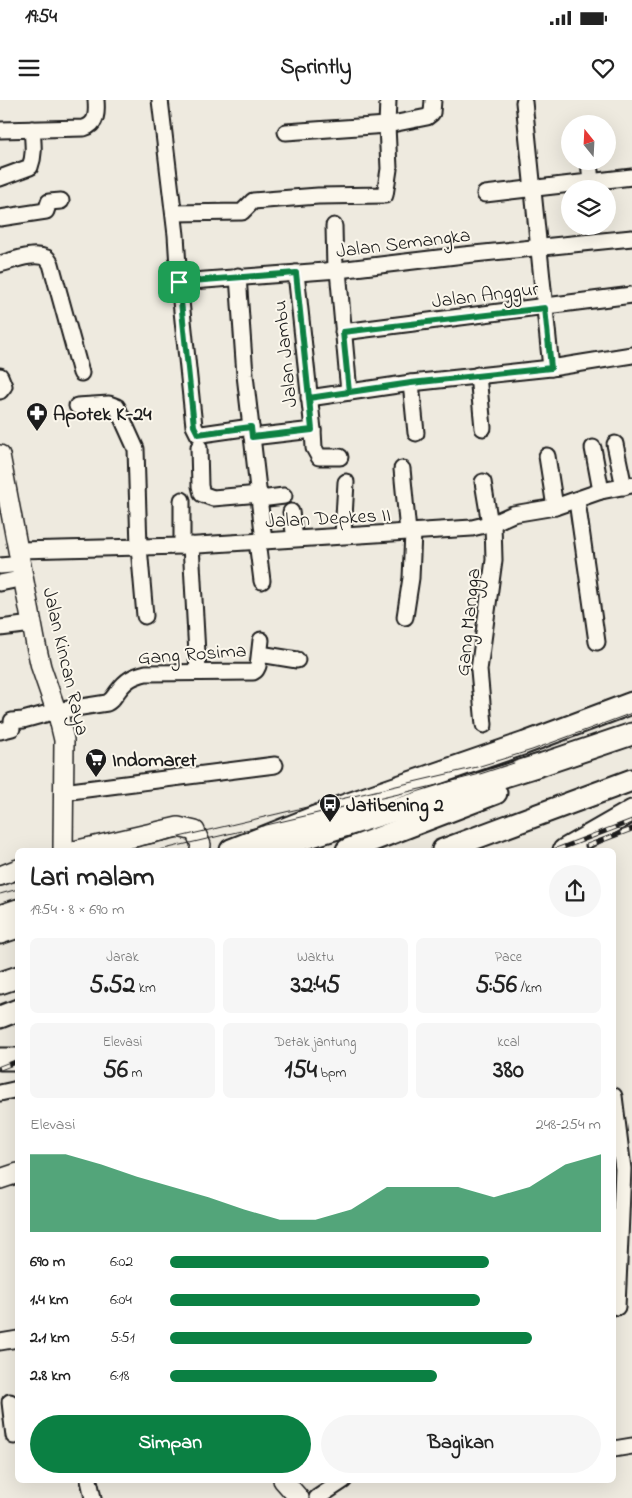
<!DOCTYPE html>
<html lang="id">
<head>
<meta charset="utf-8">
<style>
	:root { --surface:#fff; --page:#f6f6f6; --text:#222; --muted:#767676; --accent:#0b8043 }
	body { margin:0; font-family:"Indie Flower",sans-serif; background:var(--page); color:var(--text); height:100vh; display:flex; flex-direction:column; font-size:19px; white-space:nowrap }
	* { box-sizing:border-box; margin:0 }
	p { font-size:16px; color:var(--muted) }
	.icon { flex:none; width:28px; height:28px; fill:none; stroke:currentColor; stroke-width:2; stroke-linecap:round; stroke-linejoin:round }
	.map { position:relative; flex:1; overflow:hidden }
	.sheet { position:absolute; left:15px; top:748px; width:601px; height:635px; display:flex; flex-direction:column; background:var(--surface); border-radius:8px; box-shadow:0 5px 20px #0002 }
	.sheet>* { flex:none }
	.needle { width:32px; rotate:342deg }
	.fabs { position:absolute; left:561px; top:15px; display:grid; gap:10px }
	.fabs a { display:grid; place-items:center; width:55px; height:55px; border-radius:50%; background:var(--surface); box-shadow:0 5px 20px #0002; font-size:25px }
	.pin { position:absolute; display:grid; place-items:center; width:42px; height:42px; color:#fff; margin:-21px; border-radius:10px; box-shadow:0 2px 8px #0006 }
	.round { display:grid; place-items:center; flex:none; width:52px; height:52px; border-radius:26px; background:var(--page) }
	.summary { display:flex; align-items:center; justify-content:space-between; height:85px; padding:0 15px }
	h1 { font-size:28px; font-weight:700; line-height:38px }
	.stats { display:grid; grid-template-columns:repeat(3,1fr); gap:8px; height:85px; padding:5px 15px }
	.stats div { display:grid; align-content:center; border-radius:8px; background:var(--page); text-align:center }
	.stats b { font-size:25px; font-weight:700 }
	.stats small { font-size:14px; font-weight:400 }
	.stats p { font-size:14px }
	.chart { height:140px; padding:10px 15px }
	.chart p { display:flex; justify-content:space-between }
	.chart svg { width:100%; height:90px; margin-top:5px; fill:var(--accent); opacity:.7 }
	.cta { display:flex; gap:10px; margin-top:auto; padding:10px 15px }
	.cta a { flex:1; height:58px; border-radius:30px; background:var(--accent); color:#fff; font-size:20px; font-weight:700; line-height:58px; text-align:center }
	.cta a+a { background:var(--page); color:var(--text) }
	ul { padding:0 15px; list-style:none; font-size:16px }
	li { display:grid; grid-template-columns:80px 60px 1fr; align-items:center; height:38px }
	li i { height:12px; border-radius:6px; background:var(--accent) }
	.status { display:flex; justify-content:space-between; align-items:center; height:35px; padding:0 25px; background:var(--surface); direction:ltr }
	.status svg { height:14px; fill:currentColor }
	header { display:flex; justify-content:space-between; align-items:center; height:65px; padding:0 15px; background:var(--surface); font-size:22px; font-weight:700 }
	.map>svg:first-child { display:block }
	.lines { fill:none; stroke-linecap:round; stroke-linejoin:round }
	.minor-casing { stroke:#1c1c1c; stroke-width:19 }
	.major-casing { stroke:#1c1c1c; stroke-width:22 }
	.highway-casing { stroke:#1c1c1c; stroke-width:25 }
	.minor { stroke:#fbf7ec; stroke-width:15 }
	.major { stroke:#fbf7ec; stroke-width:19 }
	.highway { stroke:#fbf7ec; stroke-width:21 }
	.tram { stroke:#1c1c1c; stroke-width:1 }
	.rail-casing { stroke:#1c1c1c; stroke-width:5 }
	.rail { stroke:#fbf7ec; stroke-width:3; stroke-dasharray:9; stroke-linecap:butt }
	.route-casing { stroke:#fff; stroke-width:10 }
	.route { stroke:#0b8043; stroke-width:6 }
	.labels { text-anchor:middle; stroke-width:4; stroke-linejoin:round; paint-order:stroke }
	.street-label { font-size:20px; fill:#1c1c1c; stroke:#fbf7ec }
	.poi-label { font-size:20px; font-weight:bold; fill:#1c1c1c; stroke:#fbf7ec; text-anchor:start }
</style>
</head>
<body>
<div class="status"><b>19:54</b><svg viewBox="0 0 49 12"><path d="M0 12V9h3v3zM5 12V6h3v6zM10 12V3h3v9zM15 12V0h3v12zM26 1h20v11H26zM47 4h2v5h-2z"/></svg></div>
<header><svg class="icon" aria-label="menu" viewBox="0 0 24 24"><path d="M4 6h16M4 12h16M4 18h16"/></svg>Sprintly<svg class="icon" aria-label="heart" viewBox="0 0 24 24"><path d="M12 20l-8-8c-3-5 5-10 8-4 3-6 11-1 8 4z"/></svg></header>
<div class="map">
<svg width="632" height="1398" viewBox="0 0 632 1398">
	<rect width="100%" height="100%" fill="#eeeadf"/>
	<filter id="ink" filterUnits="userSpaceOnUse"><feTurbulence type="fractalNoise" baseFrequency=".02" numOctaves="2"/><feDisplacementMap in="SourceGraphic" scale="10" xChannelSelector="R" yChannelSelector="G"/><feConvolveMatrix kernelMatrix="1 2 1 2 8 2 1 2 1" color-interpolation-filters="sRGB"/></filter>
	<g filter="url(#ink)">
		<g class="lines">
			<g class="minor-casing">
				<g id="minor">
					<path d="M160,0L176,135L179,182L194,326L198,334H202L251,327"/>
					<path d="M524,2L551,268"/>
					<path d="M0,30L84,28C97,24 97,13 96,0"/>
					<path d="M286,32L387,25L427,17L432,13L433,0"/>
					<path d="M589,61L591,82"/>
					<path d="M0,78L30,67C35,54 33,43 32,29"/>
					<path d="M485,94L632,77"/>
					<path d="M174,113L242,112L253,101L318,96L385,95L389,69L387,25L388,0"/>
					<path d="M0,118L46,111L49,102L61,101"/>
					<path d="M334,126L335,170"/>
					<path d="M0,164C15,160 32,152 47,158L51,164L81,273"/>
					<path d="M338,170L349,292"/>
					<path d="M238,176L245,275L264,441"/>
					<path d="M179,182L338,170L464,155L632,138"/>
					<path d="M343,232L632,195"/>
					<path d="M478,275L483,328"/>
					<path d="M0,276L4,286L0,291"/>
					<path d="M411,283L416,333"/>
					<path d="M309,298L411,283L551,268L632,255"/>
					<path d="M77,306L109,304L117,307L136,349L139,447L145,516"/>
					<path d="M313,330L314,348L319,357H340"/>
					<path d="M252,337L313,330L296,173"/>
					<path d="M615,344L624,387"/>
					<path d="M199,347L200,386L202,394L213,398L260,394"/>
					<path d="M593,348L601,391"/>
					<path d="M547,356L555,407"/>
					<path d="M402,369L408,432"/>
					<path d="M483,382L490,424"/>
					<path d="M260,399L284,396"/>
					<path d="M577,401L597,542"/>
					<path d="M291,412L295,438"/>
					<path d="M343,435L346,382"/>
					<path d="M257,441L262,481"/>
					<path d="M191,445L198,572"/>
					<path d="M182,446V400"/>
					<path d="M19,450L182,446L472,428L493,423L513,414L555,407L601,391L632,385"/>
					<path d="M0,466L22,464"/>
					<path d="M0,483L24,478"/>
					<path d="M405,517L411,478L413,432"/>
					<path d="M0,528L32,524"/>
					<path d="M260,554L297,560"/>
					<path d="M484,625L479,570L494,460L493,423"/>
					<path d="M0,631L12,628V621L23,620L56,611L107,603C113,600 114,596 118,591C126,580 133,576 146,573L253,572L256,570L258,566L261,540"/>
					<path d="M63,692L275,665"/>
					<path d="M0,993L18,989"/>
					<path d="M614,996L623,1069L617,1207"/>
					<path d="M0,1242L18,1239"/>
					<path d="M10,1302L14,1336L18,1335"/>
					<path d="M614,1349L632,1346"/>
					<path d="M89,1380L93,1398"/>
					<path d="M317,1398L344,1380"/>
				</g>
			</g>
			<g class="major-casing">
				<g id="major">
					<path d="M0,355L36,545L41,567L59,619L64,640L63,750"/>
					<path d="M78,750L178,727L195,731L201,745L200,750"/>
					<path d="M0,776L18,769"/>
					<path d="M0,1079L18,1073"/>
					<path d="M283,1380L299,1398"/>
				</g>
			</g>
			<g class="highway-casing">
				<g id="highway">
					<path d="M231,750L343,706L525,643L632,603"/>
					<path d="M267,750L543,664L632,634"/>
					<path d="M347,750L496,693"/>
					<path d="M443,750L632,680"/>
					<path d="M564,750L632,711"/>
					<path d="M0,816L18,810"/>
					<path d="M0,833L18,827"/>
					<path d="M0,883L18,877"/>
					<path d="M0,917L18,910"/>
					<path d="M0,959H18"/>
				</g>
			</g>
			<use href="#minor" class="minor"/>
			<use href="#major" class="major"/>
			<use href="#highway" class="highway"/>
			<g class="tram">
				<path d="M124,750L477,667L532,650L632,613"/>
				<path d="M160,750L437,685L480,674L514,663"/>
				<path d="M0,786L18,781"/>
				<path d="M0,794L18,789"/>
			</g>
			<g class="rail-casing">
				<g id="rail">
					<path d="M587,746L632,729"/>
					<path d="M556,750L632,721"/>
					<path d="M0,968L18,961"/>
				</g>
			</g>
			<use href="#rail" class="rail"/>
		</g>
	</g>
	<g class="lines" filter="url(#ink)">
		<g class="route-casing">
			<path id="route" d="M179,182L194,326L198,334L251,327L252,337L312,330L309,298L349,292L343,232L545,208L551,268L411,283L309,298L296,173L179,182"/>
		</g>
		<use href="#route" class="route"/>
	</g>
	<defs>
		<g id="pharmacy-pin" transform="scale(1.125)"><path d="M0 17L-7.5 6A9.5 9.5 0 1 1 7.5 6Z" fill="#1c1c1c" stroke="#fbf7ec"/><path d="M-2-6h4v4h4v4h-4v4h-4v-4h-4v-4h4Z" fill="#fff"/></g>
		<g id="supermarket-pin" transform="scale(1.125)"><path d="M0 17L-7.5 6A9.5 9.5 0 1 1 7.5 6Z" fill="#1c1c1c" stroke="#fbf7ec"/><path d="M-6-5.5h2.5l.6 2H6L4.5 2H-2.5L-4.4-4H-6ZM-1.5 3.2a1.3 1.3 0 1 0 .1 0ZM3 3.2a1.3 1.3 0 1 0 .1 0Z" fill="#fff"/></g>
		<g id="bus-pin" transform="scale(1.125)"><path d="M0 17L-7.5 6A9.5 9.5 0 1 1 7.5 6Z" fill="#1c1c1c" stroke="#fbf7ec"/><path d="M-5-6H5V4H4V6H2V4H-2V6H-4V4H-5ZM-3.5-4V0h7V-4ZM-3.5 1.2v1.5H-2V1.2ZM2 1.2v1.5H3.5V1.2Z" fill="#fff"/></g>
	</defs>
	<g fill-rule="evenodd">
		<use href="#pharmacy-pin" x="37" y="313"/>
		<use href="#supermarket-pin" x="96" y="659"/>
		<use href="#bus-pin" x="330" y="704"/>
	</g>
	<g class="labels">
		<g class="street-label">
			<text transform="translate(403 142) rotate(-7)" y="7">Jalan Semangka</text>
			<text transform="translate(485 194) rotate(-7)" y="7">Jalan Anggur</text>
			<text transform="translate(284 254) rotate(-96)" y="7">Jalan Jambu</text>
			<text transform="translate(328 417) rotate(-3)" y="7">Jalan Depkes II</text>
			<text transform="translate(467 522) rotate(-84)" y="7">Gang Mangga</text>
			<text transform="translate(192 553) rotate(-4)" y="7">Gang Rosima</text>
			<text transform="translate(67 561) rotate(77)" y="7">Jalan Kincan Raya</text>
		</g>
		<g class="poi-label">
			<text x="53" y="320">Apotek K-24</text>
			<text x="112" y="666">Indomaret</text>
			<text x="346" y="711">Jatibening 2</text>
		</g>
	</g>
</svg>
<div class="fabs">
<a><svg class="needle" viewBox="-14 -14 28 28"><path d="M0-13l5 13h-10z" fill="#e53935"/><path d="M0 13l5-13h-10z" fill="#767676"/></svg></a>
<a><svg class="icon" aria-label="layers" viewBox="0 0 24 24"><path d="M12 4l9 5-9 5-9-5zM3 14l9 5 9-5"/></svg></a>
</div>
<div class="pin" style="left:179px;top:182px;background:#1e9e55"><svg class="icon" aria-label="arrive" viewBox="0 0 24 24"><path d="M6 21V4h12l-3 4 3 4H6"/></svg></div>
<section class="sheet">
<div class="summary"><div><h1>Lari malam</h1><p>19:54 · 8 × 690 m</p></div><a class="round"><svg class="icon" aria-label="share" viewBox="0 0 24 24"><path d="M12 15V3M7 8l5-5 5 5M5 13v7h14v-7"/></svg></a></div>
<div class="stats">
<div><p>Jarak</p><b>5.52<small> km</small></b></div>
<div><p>Waktu</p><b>32:45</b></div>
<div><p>Pace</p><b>5:56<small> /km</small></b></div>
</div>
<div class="stats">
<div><p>Elevasi</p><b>56<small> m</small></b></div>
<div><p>Detak jantung</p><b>154<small> bpm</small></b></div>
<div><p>kcal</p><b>380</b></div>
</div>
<div class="chart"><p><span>Elevasi</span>248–254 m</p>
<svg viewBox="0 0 160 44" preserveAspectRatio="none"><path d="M0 44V6L10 6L20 11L30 17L40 22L50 27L60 33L70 38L80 38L90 33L100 22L110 22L120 22L130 27L140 22L150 11L160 6V44z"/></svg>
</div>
<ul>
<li><b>690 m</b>6:02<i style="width:74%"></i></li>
<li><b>1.4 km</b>6:04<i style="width:72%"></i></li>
<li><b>2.1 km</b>5:51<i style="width:84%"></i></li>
<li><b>2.8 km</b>6:18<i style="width:62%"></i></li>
</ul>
<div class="cta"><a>Simpan</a><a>Bagikan</a></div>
</section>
</div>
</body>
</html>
